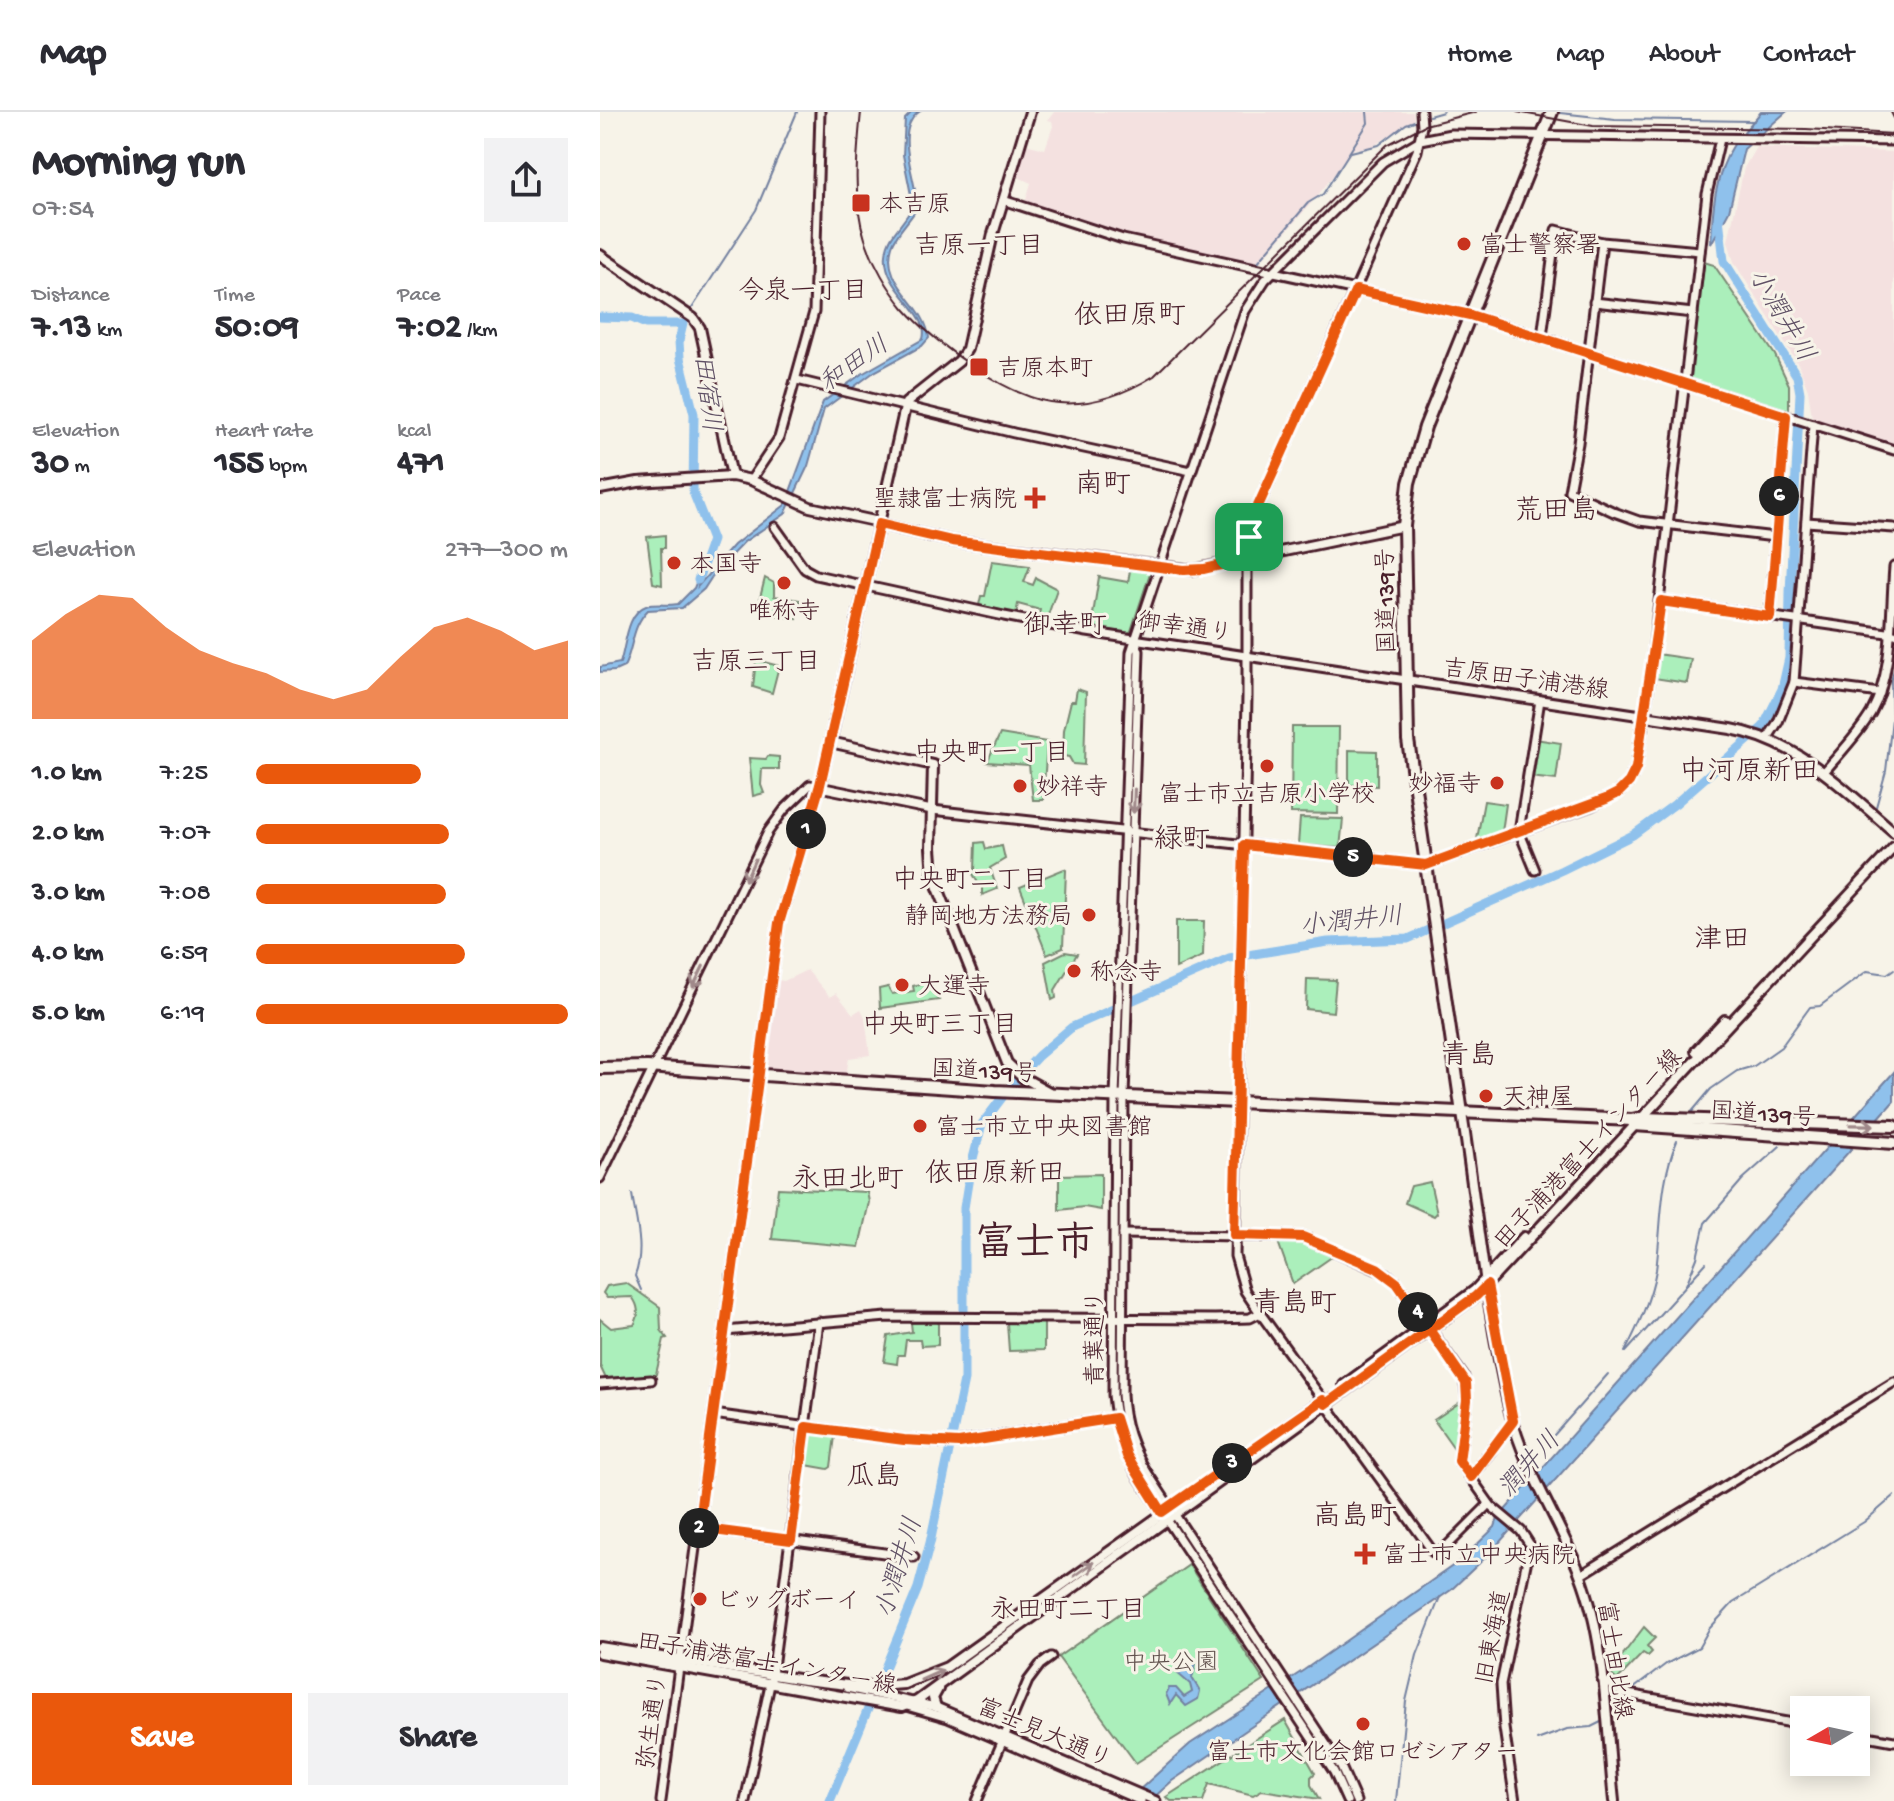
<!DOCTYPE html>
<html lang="en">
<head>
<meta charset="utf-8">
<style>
	:root { --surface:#fff; --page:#f2f2f3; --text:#2b2b33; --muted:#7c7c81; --line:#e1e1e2; --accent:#ea580c }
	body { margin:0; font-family:"Gochi Hand","Klee One",sans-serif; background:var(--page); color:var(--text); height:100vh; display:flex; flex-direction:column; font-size:30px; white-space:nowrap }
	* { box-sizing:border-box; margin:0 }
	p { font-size:26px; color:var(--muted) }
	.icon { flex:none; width:44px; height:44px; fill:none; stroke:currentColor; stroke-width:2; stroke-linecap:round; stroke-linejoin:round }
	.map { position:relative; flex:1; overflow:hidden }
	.drawer { display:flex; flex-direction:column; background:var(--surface); width:600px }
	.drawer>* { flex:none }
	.needle { width:52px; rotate:261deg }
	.buttons { position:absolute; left:1190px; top:1584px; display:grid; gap:16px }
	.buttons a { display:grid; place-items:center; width:80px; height:80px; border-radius:0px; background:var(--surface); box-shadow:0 4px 20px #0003; font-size:40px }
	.pin { position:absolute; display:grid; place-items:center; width:68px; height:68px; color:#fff; margin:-34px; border-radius:16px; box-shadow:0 4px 12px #0006 }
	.km { position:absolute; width:40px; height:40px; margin:-20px; border-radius:50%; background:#222; color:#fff; font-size:22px; line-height:40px; text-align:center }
	.round { display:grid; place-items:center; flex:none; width:84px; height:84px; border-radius:0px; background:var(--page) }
	.summary { display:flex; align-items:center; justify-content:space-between; height:136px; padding:0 32px }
	h1 { font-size:44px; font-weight:700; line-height:60px }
	.figures { display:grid; grid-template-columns:repeat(3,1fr); gap:12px; height:136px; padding:8px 32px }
	.figures div { display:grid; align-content:center }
	.figures b { font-size:34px; font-weight:700 }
	.figures small { font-size:22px; font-weight:400 }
	.figures p { font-size:22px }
	.chart { height:224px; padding:16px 32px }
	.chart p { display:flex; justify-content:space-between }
	.chart svg { width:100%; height:144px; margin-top:8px; fill:var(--accent); opacity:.7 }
	.cta { display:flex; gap:16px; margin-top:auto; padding:16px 32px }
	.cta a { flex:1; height:92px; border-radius:0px; background:var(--accent); color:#fff; font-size:32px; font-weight:700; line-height:92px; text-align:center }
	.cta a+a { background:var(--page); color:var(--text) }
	ul { padding:0 32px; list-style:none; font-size:26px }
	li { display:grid; grid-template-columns:128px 96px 1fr; align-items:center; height:60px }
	li i { height:20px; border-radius:10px; background:var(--accent) }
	header { display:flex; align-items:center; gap:48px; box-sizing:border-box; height:112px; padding:0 40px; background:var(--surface); border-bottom:2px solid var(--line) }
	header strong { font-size:38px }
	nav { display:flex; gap:44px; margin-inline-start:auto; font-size:28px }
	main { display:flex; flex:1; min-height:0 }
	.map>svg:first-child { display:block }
	.built { fill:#f4e1e0 }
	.green { fill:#abefbb; stroke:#7a8773; stroke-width:2 }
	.water { fill:#8fc1ec; stroke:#73809f; stroke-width:2 }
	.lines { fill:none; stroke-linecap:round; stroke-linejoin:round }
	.stream { stroke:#73809f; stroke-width:2 }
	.river { stroke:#8fc1ec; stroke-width:9 }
	.minor-casing { stroke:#4a1f2b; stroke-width:13 }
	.major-casing { stroke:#4a1f2b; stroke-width:14 }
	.highway-casing { stroke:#4a1f2b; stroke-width:16 }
	.minor { stroke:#f7f3e8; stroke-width:7 }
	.major { stroke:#f7f3e8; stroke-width:8 }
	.highway { stroke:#f7f3e8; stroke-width:10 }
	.rail { stroke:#4a1f2b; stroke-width:2 }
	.oneway { stroke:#a0898a }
	.route-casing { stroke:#fff; stroke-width:16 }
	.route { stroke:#ea580c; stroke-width:10 }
	.poi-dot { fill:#c8321e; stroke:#f7f3e8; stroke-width:3 }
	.labels { text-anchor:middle; stroke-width:6; stroke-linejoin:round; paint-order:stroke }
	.poi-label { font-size:24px; fill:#4a1f2b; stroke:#f7f3e8; text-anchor:start }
	.street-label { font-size:24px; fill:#4a1f2b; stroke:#f7f3e8 }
	.park-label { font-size:24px; fill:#62534f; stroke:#f7f3e8 }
	.neighbourhood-label { font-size:26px; fill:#4a1f2b; stroke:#f7f3e8 }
	.water-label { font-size:26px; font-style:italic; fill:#5f5065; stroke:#f7f3e8 }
	.quarter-label { font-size:28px; fill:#4a1f2b; stroke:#f7f3e8 }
	.town-label { font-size:40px; font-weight:bold; fill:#4a1f2b; stroke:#f7f3e8 }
</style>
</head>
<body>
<header>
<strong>Map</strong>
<nav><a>Home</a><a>Map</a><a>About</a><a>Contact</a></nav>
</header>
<main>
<section class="drawer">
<div class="summary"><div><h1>Morning run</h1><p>07:54</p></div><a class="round"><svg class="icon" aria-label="share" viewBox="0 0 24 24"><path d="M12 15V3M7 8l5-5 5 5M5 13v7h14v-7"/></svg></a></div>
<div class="figures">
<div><p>Distance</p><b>7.13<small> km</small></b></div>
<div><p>Time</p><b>50:09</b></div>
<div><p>Pace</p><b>7:02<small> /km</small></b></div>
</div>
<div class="figures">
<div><p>Elevation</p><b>30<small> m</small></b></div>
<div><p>Heart rate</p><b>155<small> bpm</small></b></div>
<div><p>kcal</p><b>471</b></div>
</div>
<div class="chart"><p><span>Elevation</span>277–300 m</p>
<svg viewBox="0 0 160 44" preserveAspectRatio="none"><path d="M0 44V20L10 12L20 6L30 7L40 16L50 23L60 27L70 30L80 35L90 38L100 35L110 25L120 16L130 13L140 17L150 23L160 20V44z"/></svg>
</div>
<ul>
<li><b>1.0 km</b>7:25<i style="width:53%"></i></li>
<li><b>2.0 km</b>7:07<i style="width:62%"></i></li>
<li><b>3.0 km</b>7:08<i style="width:61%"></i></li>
<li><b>4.0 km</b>6:59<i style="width:67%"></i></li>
<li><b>5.0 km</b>6:19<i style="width:100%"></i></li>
</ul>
<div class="cta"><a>Save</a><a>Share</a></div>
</section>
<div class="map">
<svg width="1294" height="1689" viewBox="0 0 1294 1689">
	<rect width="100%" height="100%" fill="#f7f3e8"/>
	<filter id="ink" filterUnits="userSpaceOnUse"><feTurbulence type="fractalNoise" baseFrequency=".0125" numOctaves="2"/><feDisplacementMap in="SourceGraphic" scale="16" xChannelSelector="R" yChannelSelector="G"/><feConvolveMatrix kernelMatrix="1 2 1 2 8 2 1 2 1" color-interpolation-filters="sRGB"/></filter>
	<g filter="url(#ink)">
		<g class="built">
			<path d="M454,0H813L814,8L772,35L754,37L719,82L658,152L526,124L425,91L431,71L414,63L425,32L445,37L453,14L452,9L448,8Z"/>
			<path d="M1156,35L1294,40V334L1212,306L1208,277L1198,252L1134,150L1128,129L1144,56Z"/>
			<path d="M207,858L230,885L236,881L253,902L261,897L265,905L270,943L249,946L246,964L167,959L165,956L178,868L184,869Z"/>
		</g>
		<g class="green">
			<path d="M1104,150L1114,153L1175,243L1189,273V299L1140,288L1139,284L1089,270Z"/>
			<path d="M65,423V436H61L62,473L53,471L47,425Z"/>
			<path d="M392,449L430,454L424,470L433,473L436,466L457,477L447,506H438L440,498L418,492L416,502L379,493L381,484H385Z"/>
			<path d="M531,453L550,456L551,458L531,519L528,521L491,515L499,465L528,470Z"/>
			<path d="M165,466L174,471V484L200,488L197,507L171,502L173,491L160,486Z"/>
			<path d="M1057,542L1091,547L1087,571L1054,566Z"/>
			<path d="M156,548L179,554L172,581L153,575Z"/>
			<path d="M477,577L486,580L484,653L473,652L469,645L463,644L464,618L471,589H475Z"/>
			<path d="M692,615H739L738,702L691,701Z"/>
			<path d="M400,622L447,630L443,688H433L429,653L387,650Z"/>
			<path d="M935,627L961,631L956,668L930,665Z"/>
			<path d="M749,638L777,639V674L749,673Z"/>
			<path d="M168,644L179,645V657H162L161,673L164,681L153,684L149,646L166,647Z"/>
			<path d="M884,689L906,692L902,720L880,729L877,727Z"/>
			<path d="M700,706L743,707L740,736L698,733Z"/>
			<path d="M384,730L386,737L402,734L405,747L390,756L397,777L382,783V771H378L372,760L375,758L376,731Z"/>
			<path d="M464,757L466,758L463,836L447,843L420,775Z"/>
			<path d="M576,809H604L603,844L576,856Z"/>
			<path d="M465,840L477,842L455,878L456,886L452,888L445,850Z"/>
			<path d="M707,867L736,868L733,900L706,897Z"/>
			<path d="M330,869L339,888L280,896L279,877L288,875L292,882L314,879L313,874Z"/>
			<path d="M501,1062V1098L484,1095L459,1098V1063Z"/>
			<path d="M830,1070L837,1101L834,1104L805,1091L811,1074Z"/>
			<path d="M178,1076L267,1080L269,1090L259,1135L172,1127Z"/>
			<path d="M677,1127L713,1131L736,1142L693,1172Z"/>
			<path d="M26,1171L60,1195L61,1218L67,1226L64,1227L56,1262L51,1268L7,1269L0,1254V1207L11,1216L34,1213C40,1203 39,1194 32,1185L7,1186L3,1181L7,1174Z"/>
			<path d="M410,1209L444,1211V1238L409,1239L407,1211Z"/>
			<path d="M338,1210V1233L321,1234L320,1228H306L304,1243H298L297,1252L284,1250L288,1224L312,1220L311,1211Z"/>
			<path d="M862,1289L864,1292L859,1337L856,1339L834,1308Z"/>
			<path d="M211,1318L235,1324L231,1355L228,1357L206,1353L204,1350L208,1321Z"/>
			<path d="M589,1453L664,1569L536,1651L458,1545Z"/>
			<path d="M1044,1515L1055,1526L1047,1534L1052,1540L1048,1544L1043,1541L1017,1568L1009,1561Z"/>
			<path d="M685,1608L715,1661L711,1665V1673L719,1687L662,1678L653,1683L609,1672L603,1689H571L566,1685Z"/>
		</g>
		<g class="water">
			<path d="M312,0H319C292,19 318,69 317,96C310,109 297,119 292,134C280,173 326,191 329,226L322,234L274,260L224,297L208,354L185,402L144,430L115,460L104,477L82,496L48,498C31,515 34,535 24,555L15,559L0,560V555L20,551C26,535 26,501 46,494C55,491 69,494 78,492L94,476L101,458L98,474L134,433L185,393L223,290L260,263L323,227C331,199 282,178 286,142C288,121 306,111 313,93L303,43L305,7Z"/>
			<path d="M1161,0H1186L1144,37L1129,99L1111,132C1112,102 1115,61 1133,34C1141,22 1152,11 1161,0Z"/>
			<path d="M1294,960V989L890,1441L851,1478L572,1669L550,1689H527L590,1632L704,1558L861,1448L895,1415L898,1406Z"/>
			<path d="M587,1549L596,1551L592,1566L600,1579L598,1587L586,1594L576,1583L570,1592L566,1582L569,1576H576L584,1585L592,1580L590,1572L577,1561L580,1550Z"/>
		</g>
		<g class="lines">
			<g class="stream">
				<path d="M960,1L1015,7L1154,9"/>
				<path d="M829,4L843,0"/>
				<path d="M751,40L779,33L806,12L817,8"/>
				<path d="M657,151L708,91L723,82L768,11L767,0"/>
				<path d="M89,201L156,98L197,0"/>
				<path d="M1276,695L1286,659L1292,607L1291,569L1294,558"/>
				<path d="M1090,1002L1111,977L1137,959L1154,954L1181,935L1210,895L1220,894L1267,859L1287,862L1294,857"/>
				<path d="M32,1082C36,1109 45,1137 35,1164L41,1178"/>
				<path d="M1086,1173L1097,1146L1105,1111L1143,1067L1180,1034"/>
				<path d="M1025,1240C1038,1214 1051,1187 1056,1158C1062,1114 1059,1070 1077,1029"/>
				<path d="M1026,1240L1106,1151"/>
				<path d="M954,1323L1008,1262"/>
				<path d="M1029,1580L1066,1552L1099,1535L1109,1517L1133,1491L1264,1410L1294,1384"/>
				<path d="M1011,1599L1012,1594L1020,1585"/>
				<path d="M937,1628L967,1617L991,1615L1001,1610"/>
				<path d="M796,1689L806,1589L817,1543L840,1485"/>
			</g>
			<g class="river">
				<path d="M0,205L32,206L46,212H83L79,229L80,246L94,302L93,380L112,428L98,468"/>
				<path d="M230,1689L318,1476L330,1431L364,1268V1096L370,1058L382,1012L414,970L438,944L472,915L629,846L728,830L808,827L962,758L1033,723L1075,692L1163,615L1182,577L1189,546L1190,480L1200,281L1197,264L1124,149L1119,106"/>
			</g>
			<g class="minor-casing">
				<g id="minor">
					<path d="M821,0L822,14L817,39L650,413L647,447V585L635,1144L645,1179L660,1201L833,1440L840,1441L889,1392"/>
					<path d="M403,88L523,127L870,203L1294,338"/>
					<path d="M1002,130L978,331L969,379L1014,400L1039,409L1175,425"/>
					<path d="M994,190L1093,201"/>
					<path d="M942,225L956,118L1002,130L1100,139"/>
					<path d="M197,268L414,321L591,359"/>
					<path d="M151,368L179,326L214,200L220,0"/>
					<path d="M1206,410L1294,416"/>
					<path d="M175,415L205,457L216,463L404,504L487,520L806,568"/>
					<path d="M1061,489L1294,522"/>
					<path d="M1170,505L1186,304"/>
					<path d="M535,527L539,539L524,985L522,1282C523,1312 532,1337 548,1362L741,1655L756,1689"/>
					<path d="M1194,570L1280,581"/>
					<path d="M1167,627L1178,610L1194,570L1213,312"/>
					<path d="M1224,660C1240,641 1258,623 1271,601C1294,560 1290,502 1294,455"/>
					<path d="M935,758L919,719L940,588"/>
					<path d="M0,1066L168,720L184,698L210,673L332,698L826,753L991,694L1018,681L1029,670L1036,656L1050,566L1107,82L1120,27"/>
					<path d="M523,1122L703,1125L787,1162L797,1171L864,1265L867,1288L859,1349L891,1394L921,1419L930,1433L901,1572L904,1616L915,1689"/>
					<path d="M125,1219L287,1205L615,1207L650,1206L660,1201"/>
					<path d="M0,1272L51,1268"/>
					<path d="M113,1302L304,1328L355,1331L515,1306"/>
					<path d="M871,1365L913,1309"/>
					<path d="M98,1416L314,1445"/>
					<path d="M981,1463L1294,1270"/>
					<path d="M1002,1567L1022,1581L1204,1613"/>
					<path d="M247,1576L336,1595L556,1689"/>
					<path d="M307,1594L348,1606L541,1689"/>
					<path d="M1256,1622L1294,1629"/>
					<path d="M61,1689L179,811L220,673L230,630"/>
					<path d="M145,1689L172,1563L219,1210"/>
					<path d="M377,1689L428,1569L440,1553L451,1545"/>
					<path d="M747,1689L734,1660L538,1364C523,1338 516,1313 513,1283L515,985L531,540L645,199L665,168L783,50L820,28L851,22L1294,29"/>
				</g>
			</g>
			<g class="major-casing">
				<g id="major">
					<path d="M430,0L393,122L367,237L359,249L306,291L230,630L333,653L331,736L333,763L407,951L422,965L451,981"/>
					<path d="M0,143L93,206L100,216L132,364"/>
					<path d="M0,377L38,370L132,364L151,368L210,395L279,410"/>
					<path d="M279,412L352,429L593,458L804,414"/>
					<path d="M806,568L1131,617C1198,629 1245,678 1294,720"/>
					<path d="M1096,939L1125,908"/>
					<path d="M862,1001C877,1100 887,1202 910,1300C924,1357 959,1407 980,1462C1007,1532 1006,1615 1014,1689"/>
					<path d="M744,1273L875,1178L924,1125"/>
					<path d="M0,1535L204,1568L265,1575L304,1572L347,1555L720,1290"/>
					<path d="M0,1541L302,1595L317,1589L876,1184L1294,735"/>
					<path d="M336,1595L333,1586L338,1577"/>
				</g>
			</g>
			<g class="highway-casing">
				<g id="highway">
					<path d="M0,956L47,955L395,979L1032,1008L1041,1006L1294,1014"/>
					<path d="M862,1001L808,628L804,414L809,371L825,315L952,0"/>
					<path d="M1032,1008L1034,1013L1294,1031"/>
				</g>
			</g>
			<use href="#minor" class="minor"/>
			<use href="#major" class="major"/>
			<use href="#highway" class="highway"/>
			<g class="rail">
				<path d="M261,0C257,41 252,87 265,127C273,151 288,177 304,196C335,231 404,283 450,290C488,296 523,283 554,264L787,33L825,13L876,0"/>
				<path d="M917,0L993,14L1206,17L1294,22"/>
				<path d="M1291,0L1294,6"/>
			</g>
		</g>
		<defs><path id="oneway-shaft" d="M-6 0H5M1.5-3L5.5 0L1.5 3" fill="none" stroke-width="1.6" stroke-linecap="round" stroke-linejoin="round" transform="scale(2)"/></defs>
		<g class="oneway">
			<use href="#oneway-shaft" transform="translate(534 689) rotate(92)"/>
			<use href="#oneway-shaft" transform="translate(150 758) rotate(115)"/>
			<use href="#oneway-shaft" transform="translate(98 865) rotate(116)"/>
			<use href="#oneway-shaft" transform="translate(1262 1013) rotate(1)"/>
			<use href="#oneway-shaft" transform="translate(484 1457) rotate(-36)"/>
			<use href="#oneway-shaft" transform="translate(332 1563) rotate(-24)"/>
		</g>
	</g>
	<g class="lines" filter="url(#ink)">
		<g class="route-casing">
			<path id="route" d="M649,425L647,447L604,457L584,458L352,429L279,412L220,673L179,811L98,1416L191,1428L206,1315L304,1328L359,1331L515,1306L527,1344L562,1400L723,1288L726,1292L876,1184L887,1173L913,1309L871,1365L859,1349L867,1288L866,1271L797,1171L777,1156L703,1125L634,1123L644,733L826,753L1006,687L1018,681L1029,670L1036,656L1061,489L1170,505L1186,304L870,203L756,178L653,405L649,425"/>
		</g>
		<use href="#route" class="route"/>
	</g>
	<g class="poi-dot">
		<rect x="251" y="81" width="20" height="20" rx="4"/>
		<circle cx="864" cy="132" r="8"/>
		<rect x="369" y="245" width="20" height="20" rx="4"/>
		<path d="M431 374h8v8h8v8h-8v8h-8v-8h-8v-8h8z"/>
		<circle cx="74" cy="451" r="8"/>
		<circle cx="184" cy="471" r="8"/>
		<circle cx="667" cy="654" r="8"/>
		<circle cx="897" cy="671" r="8"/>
		<circle cx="420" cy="674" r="8"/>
		<circle cx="489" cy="803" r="8"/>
		<circle cx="474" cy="859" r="8"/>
		<circle cx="302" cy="873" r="8"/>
		<circle cx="886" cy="984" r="8"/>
		<circle cx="320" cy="1014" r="8"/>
		<path d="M761 1430h8v8h8v8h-8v8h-8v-8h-8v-8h8z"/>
		<circle cx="100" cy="1487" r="8"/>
		<circle cx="763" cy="1612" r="8"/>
	</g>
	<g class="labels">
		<g class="poi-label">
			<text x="279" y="99">本吉原</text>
			<text x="880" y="140">富士警察署</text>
			<text x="397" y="263">吉原本町</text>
			<text x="417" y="394" text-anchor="end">聖隷富士病院</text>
			<text x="90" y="459">本国寺</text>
			<text x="184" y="506" text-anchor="middle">唯称寺</text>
			<text x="881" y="679" text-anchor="end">妙福寺</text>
			<text x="436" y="682">妙祥寺</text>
			<text x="667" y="689" text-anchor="middle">富士市立吉原小学校</text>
			<text x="473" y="811" text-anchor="end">静岡地方法務局</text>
			<text x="490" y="867">称念寺</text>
			<text x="318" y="881">大運寺</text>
			<text x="902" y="992">天神屋</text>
			<text x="336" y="1022">富士市立中央図書館</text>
			<text x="783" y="1450">富士市立中央病院</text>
			<text x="116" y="1495">ビッグボーイ</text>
			<text x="763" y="1647" text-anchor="middle">富士市文化会館ロゼシアター</text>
		</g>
		<g class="street-label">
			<text transform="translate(785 489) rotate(-91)" y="8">国道139号</text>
			<text transform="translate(585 514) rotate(8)" y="8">御幸通り</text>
			<text transform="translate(926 566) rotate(8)" y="8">吉原田子浦港線</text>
			<text transform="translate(384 958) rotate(3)" y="8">国道139号</text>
			<text transform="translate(1163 1001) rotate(4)" y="8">国道139号</text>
			<text transform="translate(987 1036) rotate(-47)" y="8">田子浦港富士インター線</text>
			<text transform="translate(494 1226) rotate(-90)" y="8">青葉通り</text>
			<text transform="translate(892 1525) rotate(-79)" y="8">旧東海道</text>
			<text transform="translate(1016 1548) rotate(81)" y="8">富士由比線</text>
			<text transform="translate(167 1550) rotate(10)" y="8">田子浦港富士インター線</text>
			<text transform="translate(51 1609) rotate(-82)" y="8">弥生通り</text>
			<text transform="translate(445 1620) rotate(23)" y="8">富士見大通り</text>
		</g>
		<g class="park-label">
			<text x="571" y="1557">中央公園</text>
		</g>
		<g class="neighbourhood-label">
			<text x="379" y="141">吉原一丁目</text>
			<text x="203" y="186">今泉一丁目</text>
			<text x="156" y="557">吉原三丁目</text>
			<text x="392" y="648">中央町一丁目</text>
			<text x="370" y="775">中央町二丁目</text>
			<text x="340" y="920">中央町三丁目</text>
			<text x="468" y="1505">永田町二丁目</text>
		</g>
		<g class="water-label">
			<text transform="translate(1183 202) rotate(59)" y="9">小潤井川</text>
			<text transform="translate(253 250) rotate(-35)" y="9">和田川</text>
			<text transform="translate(109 281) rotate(83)" y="9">田宿川</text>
			<text transform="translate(751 807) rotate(-6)" y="9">小潤井川</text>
			<text transform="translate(928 1351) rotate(-48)" y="9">潤井川</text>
			<text transform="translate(297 1455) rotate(-73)" y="9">小潤井川</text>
		</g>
		<g class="quarter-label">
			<text x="530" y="211">依田原町</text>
			<text x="503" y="380">南町</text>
			<text x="956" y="406">荒田島</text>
			<text x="465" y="521">御幸町</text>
			<text x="1149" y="667">中河原新田</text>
			<text x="582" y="735">緑町</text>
			<text x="1122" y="835">津田</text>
			<text x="869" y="951">青島</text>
			<text x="395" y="1069">依田原新田</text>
			<text x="248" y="1075">永田北町</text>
			<text x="695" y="1199">青島町</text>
			<text x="274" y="1372">瓜島</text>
			<text x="755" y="1412">高島町</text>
		</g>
		<g class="town-label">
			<text x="435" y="1142">富士市</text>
		</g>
	</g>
</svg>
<div class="buttons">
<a><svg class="needle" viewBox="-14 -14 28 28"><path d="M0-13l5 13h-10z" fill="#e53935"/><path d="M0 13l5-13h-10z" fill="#7c7c81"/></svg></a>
</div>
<div class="pin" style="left:649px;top:425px;background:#1e9e55"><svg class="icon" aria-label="arrive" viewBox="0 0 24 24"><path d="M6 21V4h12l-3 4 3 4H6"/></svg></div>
<b class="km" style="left:206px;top:717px">1</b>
<b class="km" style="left:99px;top:1416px">2</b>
<b class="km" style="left:632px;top:1351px">3</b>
<b class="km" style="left:818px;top:1200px">4</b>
<b class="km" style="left:753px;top:745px">5</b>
<b class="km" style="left:1179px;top:384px">6</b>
</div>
</main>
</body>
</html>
